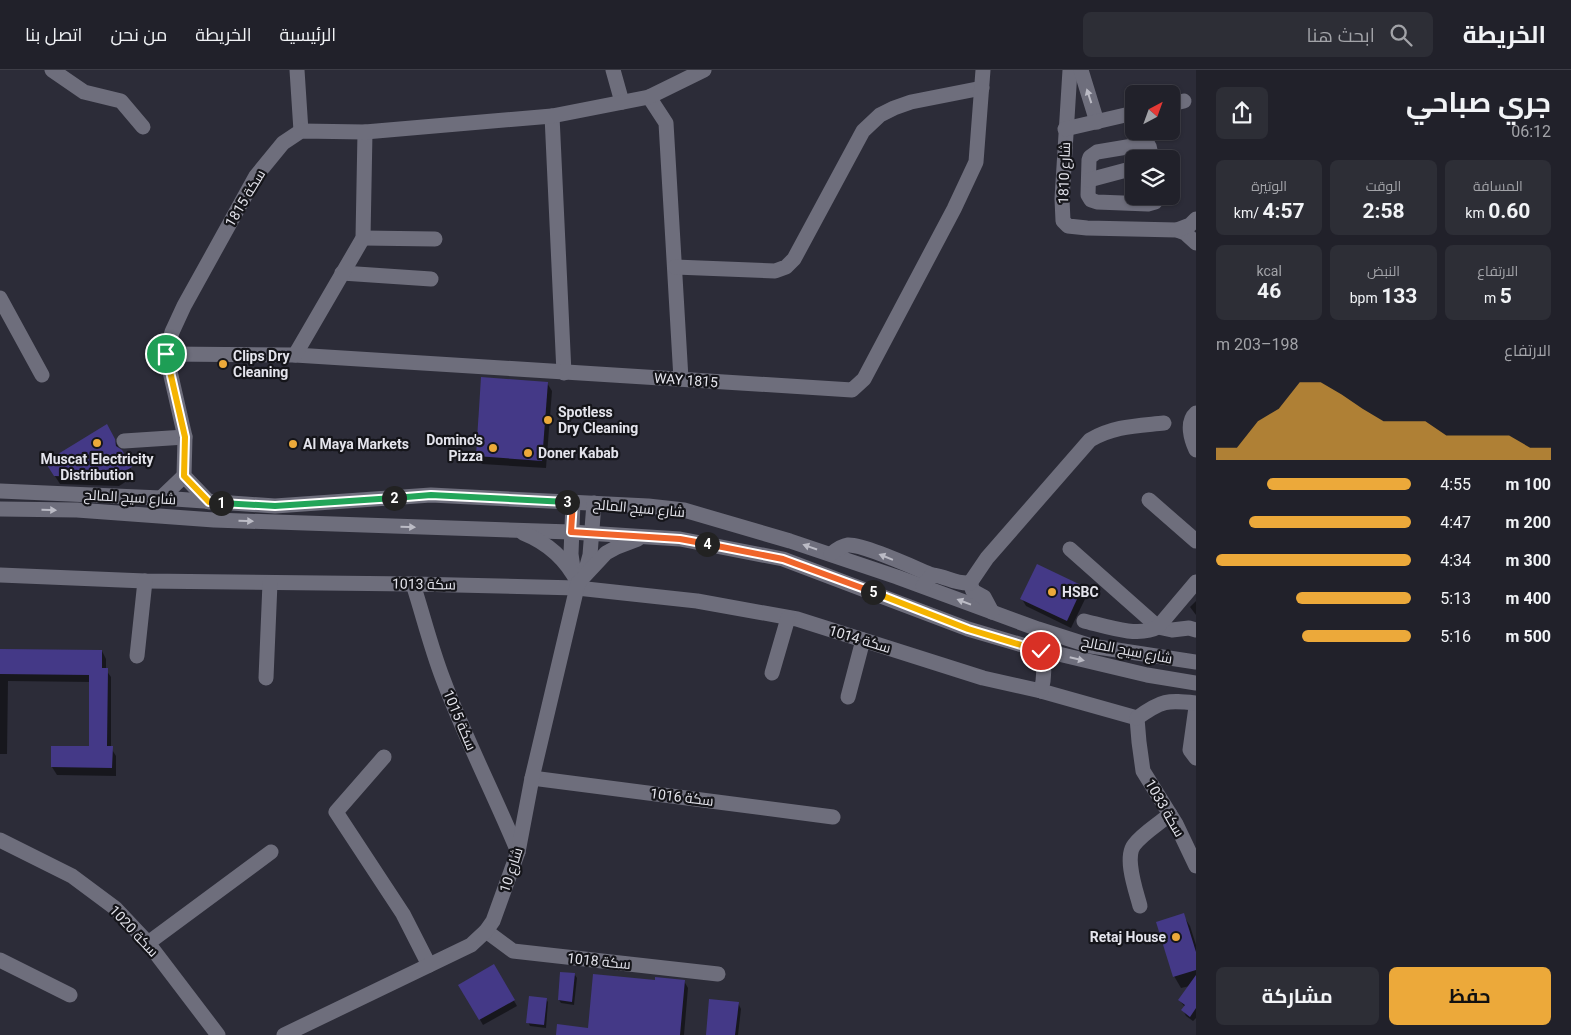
<!DOCTYPE html>
<html lang="ar">
<head>
<meta charset="utf-8">
<style>
	:root { --surface:#21212a; --page:#2d2e36; --text:#f1f3f6; --muted:#a2a3a8; --line:#3e3e47; --accent:#eca93a }
	body { margin:0; font-family:Roboto,Cairo,sans-serif; background:var(--page); color:var(--text); direction:rtl; height:100vh; display:flex; flex-direction:column; font-size:19px; white-space:nowrap }
	* { box-sizing:border-box; margin:0 }
	p { font-size:16px; color:var(--muted) }
	.icon { flex:none; width:28px; height:28px; fill:none; stroke:currentColor; stroke-width:2; stroke-linecap:round; stroke-linejoin:round }
	.map { position:relative; flex:1; overflow:hidden; direction:ltr }
	.sheet { display:flex; flex-direction:column; background:var(--surface); width:375px }
	.sheet>* { flex:none }
	.needle { width:32px; rotate:41deg }
	.controls { position:absolute; left:1125px; top:15px; display:grid; gap:10px }
	.controls a { display:grid; place-items:center; width:55px; height:55px; border-radius:8px; background:var(--surface); box-shadow:0 1px 4px #0004,0 0 0 1px var(--line); font-size:25px }
	.pin { position:absolute; display:grid; place-items:center; width:42px; height:42px; color:#fff; margin:-21px; border:2px solid #fff; border-radius:50%; box-shadow:0 1px 5px #0007 }
	.km { position:absolute; width:25px; height:25px; margin:-12px; border-radius:50%; background:#222; color:#fff; font-size:14px; line-height:25px; text-align:center }
	.round { display:grid; place-items:center; flex:none; width:52px; height:52px; border-radius:8px; background:var(--page) }
	.overview { display:flex; align-items:center; justify-content:space-between; height:85px; padding:0 20px }
	h1 { font-size:28px; font-weight:700; line-height:38px }
	.figures { display:grid; grid-template-columns:repeat(3,1fr); gap:8px; height:85px; padding:5px 20px }
	.figures div { display:grid; align-content:center; border-radius:8px; background:var(--page); text-align:center }
	.figures b { font-size:21px; font-weight:700 }
	.figures small { font-size:14px; font-weight:400 }
	.figures p { font-size:14px }
	.chart { height:140px; padding:10px 20px }
	.chart p { display:flex; justify-content:space-between }
	.chart svg { width:100%; height:90px; margin-top:5px; fill:var(--accent); opacity:.7 }
	.primary-button { display:flex; gap:10px; margin-top:auto; padding:10px 20px }
	.primary-button a { flex:1; height:58px; border-radius:8px; background:var(--accent); color:#111; font-size:20px; font-weight:700; line-height:58px; text-align:center }
	.primary-button a+a { background:var(--page); color:var(--text) }
	ul { padding:0 20px; list-style:none; font-size:16px }
	li { display:grid; grid-template-columns:80px 60px 1fr; align-items:center; height:38px }
	li i { height:12px; border-radius:6px; background:var(--accent) }
	header { display:flex; align-items:center; gap:30px; box-sizing:border-box; height:70px; padding:0 25px; background:var(--surface); border-bottom:1px solid var(--line) }
	header strong { font-size:24px }
	nav { display:flex; gap:28px; margin-inline-start:auto; font-size:18px }
	.search { width:350px; height:45px; background:var(--page); display:flex; align-items:center; gap:12px; box-sizing:border-box; padding:0 18px; border-radius:8px; color:var(--muted); font-size:19px }
	main { display:flex; flex:1; min-height:0 }
	.map>svg:first-child { display:block }
	.shadow { fill:#0007 }
	.building { fill:#443987 }
	.lines { fill:none; stroke-linecap:round; stroke-linejoin:round }
	.minor { stroke:#6e6e7c; stroke-width:15 }
	.oneway { fill:#bbbbc5 }
	.split-1-casing { stroke:#fff; stroke-width:10 }
	.split-2-casing { stroke:#fff; stroke-width:10 }
	.split-3-casing { stroke:#fff; stroke-width:10 }
	.split-4-casing { stroke:#fff; stroke-width:10 }
	.split-5-casing { stroke:#fff; stroke-width:10 }
	.split-6-casing { stroke:#fff; stroke-width:10 }
	.split-1 { stroke:#f5b400; stroke-width:6 }
	.split-2 { stroke:#22a559; stroke-width:6 }
	.split-3 { stroke:#22a559; stroke-width:6 }
	.split-4 { stroke:#f0652b; stroke-width:6 }
	.split-5 { stroke:#f0652b; stroke-width:6 }
	.split-6 { stroke:#f5b400; stroke-width:6 }
	.poi-dot { fill:#eca93a; stroke:#15151a; stroke-width:2 }
	.labels { text-anchor:middle; stroke-width:4.5; stroke-linejoin:round; paint-order:stroke }
	.street-label { font-size:14px; fill:#e4e4ec; stroke:#15151a }
	.poi-label { font-size:14px; font-weight:bold; fill:#e4e4ec; stroke:#15151a; text-anchor:start }
</style>
</head>
<body>
<header>
<strong>الخريطة</strong>
<div class="search"><svg class="icon" aria-label="search" viewBox="0 0 24 24"><circle cx="10" cy="10" r="6"/><path d="M15 15l6 6"/></svg>ابحث هنا</div>
<nav><a>الرئيسية</a><a>الخريطة</a><a>من نحن</a><a>اتصل بنا</a></nav>
</header>
<main>
<section class="sheet">
<div class="overview"><div><h1>جري صباحي</h1><p>06:12</p></div><a class="round"><svg class="icon" aria-label="share" viewBox="0 0 24 24"><path d="M12 15V3M7 8l5-5 5 5M5 13v7h14v-7"/></svg></a></div>
<div class="figures">
<div><p>المسافة</p><b>0.60<small> km</small></b></div>
<div><p>الوقت</p><b>2:58</b></div>
<div><p>الوتيرة</p><b>4:57<small> /km</small></b></div>
</div>
<div class="figures">
<div><p>الارتفاع</p><b>5<small> m</small></b></div>
<div><p>النبض</p><b>133<small> bpm</small></b></div>
<div><p>kcal</p><b>46</b></div>
</div>
<div class="chart"><p><span>الارتفاع</span>198–203 m</p>
<svg viewBox="0 0 160 44" preserveAspectRatio="none"><path d="M0 44V38L10 38L20 25L30 19L40 6L50 6L60 12L70 19L80 25L90 25L100 25L110 32L120 32L130 32L140 32L150 38L160 38V44z"/></svg>
</div>
<ul>
<li><b>100 m</b>4:55<i style="width:74%"></i></li>
<li><b>200 m</b>4:47<i style="width:83%"></i></li>
<li><b>300 m</b>4:34<i style="width:100%"></i></li>
<li><b>400 m</b>5:13<i style="width:59%"></i></li>
<li><b>500 m</b>5:16<i style="width:56%"></i></li>
</ul>
<div class="primary-button"><a>حفظ</a><a>مشاركة</a></div>
</section>
<div class="map">
<svg width="1196" height="965" viewBox="0 0 1196 965">
	<rect width="100%" height="100%" fill="#2c2c38"/>
	<g class="shadow">
		<path d="M547,313L552,321L546,398L482,394L477,386Z"/>
		<path d="M106,356L135,406L119,416L60,414L51,400Z"/>
		<path d="M1082,517L1087,525L1071,558L1026,536L1022,529Z"/>
		<path d="M1196,531V545L1190,537Z"/>
		<path d="M0,580L102,581L106,589V600L111,607V678L116,686V706L57,705L52,697V677H90L91,612L8,611L7,684H0Z"/>
		<path d="M1183,845L1190,856L1196,875V948L1193,951L1186,946L1183,940L1185,937L1179,930L1190,916L1181,918L1174,906Z"/>
		<path d="M494,896L517,936L483,955L460,915Z"/>
		<path d="M575,905L577,908L574,935L561,933L559,930Z"/>
		<path d="M684,911L688,918L684,965H557L589,959L656,912Z"/>
		<path d="M546,929L548,932L546,958L530,956L528,952Z"/>
		<path d="M738,933L741,939L738,965H707Z"/>
	</g>
	<g class="building">
		<path d="M481,307L548,312L542,391L476,386Z"/>
		<path d="M107,354L115,369L116,376L122,380L132,397L114,408L54,406L45,392Z"/>
		<path d="M1037,494L1083,516L1067,551L1020,529Z"/>
		<path d="M0,579L102,580V598H108L107,676H113L112,698L51,697V676H89V605L0,604Z"/>
		<path d="M1184,843L1196,882V900L1173,907L1156,852Z"/>
		<path d="M494,894L515,930L479,950L458,915Z"/>
		<path d="M560,902L575,903L572,932L558,930Z"/>
		<path d="M593,904L655,910V907L685,910L680,965H556L557,954L588,958Z"/>
		<path d="M1196,905V938L1190,947L1181,940L1185,935L1178,930Z"/>
		<path d="M529,926L547,928L544,955L526,953Z"/>
		<path d="M709,929L739,932L735,965H706Z"/>
	</g>
	<g class="lines">
		<g class="minor">
			<path d="M52,0L84,22L121,31L143,57"/>
			<path d="M297,0L301,61"/>
			<path d="M613,0L622,32"/>
			<path d="M1070,0L1062,129L1063,151L1068,156L1087,158L1177,160L1185,163L1196,173"/>
			<path d="M1081,0L1097,52"/>
			<path d="M649,27L666,53L681,309"/>
			<path d="M1171,34L1184,31"/>
			<path d="M552,46L564,303"/>
			<path d="M1065,59L1134,43"/>
			<path d="M1152,89L1149,76L1145,74L1097,82L1090,87L1089,90L1088,125L1091,130L1097,132L1148,134L1155,132L1159,126"/>
			<path d="M1089,110L1134,98"/>
			<path d="M1177,160L1190,155L1196,149"/>
			<path d="M363,168L435,169"/>
			<path d="M675,197L775,201L786,197L794,189L863,61L880,45L894,38L911,32L982,18"/>
			<path d="M342,203L431,209"/>
			<path d="M0,228L42,305"/>
			<path d="M166,284L295,285L852,320L864,309L954,139L976,92L983,0"/>
			<path d="M295,285L363,168L365,62"/>
			<path d="M1196,343C1186,352 1191,369 1196,380"/>
			<path d="M124,371L185,367"/>
			<path d="M0,421L161,428L275,436L431,425L648,436L684,440L790,471L897,507L1038,559L1091,576L1196,592"/>
			<path d="M161,428L184,406"/>
			<path d="M1149,430L1196,471"/>
			<path d="M209,432L184,406L185,367L166,284L172,262L184,236L256,106L283,73L301,61L365,62L552,46L649,27L704,0"/>
			<path d="M573,432L571,484L574,505"/>
			<path d="M0,439L77,440L214,450L571,462L680,469L783,489L968,559L1029,577L1147,605L1196,613"/>
			<path d="M523,463C548,473 566,489 578,513"/>
			<path d="M1070,479L1158,557L1172,560L1189,558L1196,560"/>
			<path d="M831,484C836,480 841,476 848,475C863,474 915,498 932,505"/>
			<path d="M585,503L590,485L594,433"/>
			<path d="M0,505L145,511L413,514L577,518L697,531L797,549L983,608L1041,621L1137,648"/>
			<path d="M970,513L973,521L984,527L992,542"/>
			<path d="M413,514C423,545 431,578 443,609C465,668 494,724 518,782"/>
			<path d="M923,516L932,505C947,506 953,514 970,513L987,488L1090,370C1114,356 1136,356 1164,353"/>
			<path d="M1084,551C1105,556 1138,568 1158,557L1196,512"/>
			<path d="M1041,581C1045,595 1045,606 1041,621"/>
			<path d="M137,586L145,511"/>
			<path d="M772,603L788,548"/>
			<path d="M266,608L270,513"/>
			<path d="M848,627L863,570"/>
			<path d="M1196,637L1190,680L1196,688"/>
			<path d="M1137,648L1139,672L1143,701L1176,754L1196,796"/>
			<path d="M1137,648C1162,630 1167,630 1196,633"/>
			<path d="M384,687L336,742L403,844L429,895"/>
			<path d="M532,708L833,747"/>
			<path d="M0,770L72,806L115,838L148,873L218,965"/>
			<path d="M1140,836C1136,821 1124,788 1134,775C1143,763 1159,754 1170,744"/>
			<path d="M486,861L513,881L718,904"/>
			<path d="M148,873L271,782"/>
			<path d="M0,890L70,925"/>
			<path d="M284,965L471,875L486,861L493,851L518,782L532,708L578,513L606,483L617,477L638,469"/>
		</g>
	</g>
	<defs><path id="oneway-solid" d="M-6-.8H1V-3.2L6.5 0L1 3.2V.8H-6Z" transform="scale(1.25)"/></defs>
	<g class="oneway">
		<use href="#oneway-solid" transform="translate(1089 26) rotate(-108)"/>
		<use href="#oneway-solid" transform="translate(49 440) rotate(1)"/>
		<use href="#oneway-solid" transform="translate(246 451) rotate(2)"/>
		<use href="#oneway-solid" transform="translate(408 457) rotate(2)"/>
		<use href="#oneway-solid" transform="translate(810 477) rotate(-161)"/>
		<use href="#oneway-solid" transform="translate(886 487) rotate(-158)"/>
		<use href="#oneway-solid" transform="translate(964 532) rotate(-159)"/>
		<use href="#oneway-solid" transform="translate(1077 589) rotate(13)"/>
	</g>
	<g class="lines">
		<g class="split-1-casing">
			<path id="split-1" d="M166,284L185,367L184,406L209,432L221,433"/>
		</g>
		<g class="split-2-casing">
			<path id="split-2" d="M221,433L275,436L394,428"/>
		</g>
		<g class="split-3-casing">
			<path id="split-3" d="M394,428L431,425L567,432"/>
		</g>
		<g class="split-4-casing">
			<path id="split-4" d="M567,432H573L571,462L680,469L707,474"/>
		</g>
		<g class="split-5-casing">
			<path id="split-5" d="M707,474L783,489L873,522"/>
		</g>
		<g class="split-6-casing">
			<path id="split-6" d="M873,522L968,559L1041,581"/>
		</g>
		<use href="#split-1" class="split-1"/>
		<use href="#split-2" class="split-2"/>
		<use href="#split-3" class="split-3"/>
		<use href="#split-4" class="split-4"/>
		<use href="#split-5" class="split-5"/>
		<use href="#split-6" class="split-6"/>
	</g>
	<g class="poi-dot">
		<circle cx="223" cy="294" r="5"/>
		<circle cx="548" cy="350" r="5"/>
		<circle cx="97" cy="373" r="5"/>
		<circle cx="293" cy="374" r="5"/>
		<circle cx="493" cy="378" r="5"/>
		<circle cx="528" cy="383" r="5"/>
		<circle cx="1052" cy="522" r="5"/>
		<circle cx="1176" cy="867" r="5"/>
	</g>
	<g class="labels">
		<g class="street-label">
			<text transform="translate(1064 103) rotate(-88)" y="5">شارع 1810</text>
			<text transform="translate(245 128) rotate(-59)" y="5">سكة 1815</text>
			<text transform="translate(686 310) rotate(4)" y="5">WAY 1815</text>
			<text transform="translate(130 427) rotate(3)" y="5">شارع سيح المالح</text>
			<text transform="translate(639 438) rotate(5)" y="5">شارع سيح المالح</text>
			<text transform="translate(424 514) rotate(1)" y="5">سكة 1013</text>
			<text transform="translate(860 569) rotate(17)" y="5">سكة 1014</text>
			<text transform="translate(1127 580) rotate(11)" y="5">شارع سيح المالح</text>
			<text transform="translate(460 650) rotate(67)" y="5">سكة 1015</text>
			<text transform="translate(682 727) rotate(7)" y="5">سكة 1016</text>
			<text transform="translate(1165 738) rotate(60)" y="5">سكة 1033</text>
			<text transform="translate(511 800) rotate(-72)" y="5">شارع 10</text>
			<text transform="translate(134 861) rotate(47)" y="5">سكة 1020</text>
			<text transform="translate(599 891) rotate(6)" y="5">سكة 1018</text>
		</g>
		<g class="poi-label">
			<text x="233" y="291">Clips Dry<tspan x="233" dy="16">Cleaning</tspan></text>
			<text x="558" y="347">Spotless<tspan x="558" dy="16">Dry Cleaning</tspan></text>
			<text x="483" y="375" text-anchor="end">Domino's<tspan x="483" dy="16">Pizza</tspan></text>
			<text x="303" y="379">Al Maya Markets</text>
			<text x="538" y="388">Doner Kabab</text>
			<text x="97" y="394" text-anchor="middle">Muscat Electricity<tspan x="97" dy="16">Distribution</tspan></text>
			<text x="1062" y="527">HSBC</text>
			<text x="1166" y="872" text-anchor="end">Retaj House</text>
		</g>
	</g>
</svg>
<div class="controls">
<a><svg class="needle" viewBox="-14 -14 28 28"><path d="M0-13l5 13h-10z" fill="#e53935"/><path d="M0 13l5-13h-10z" fill="#a2a3a8"/></svg></a>
<a><svg class="icon" aria-label="layers" viewBox="0 0 24 24"><path d="M12 4l9 5-9 5-9-5zM3 14l9 5 9-5"/></svg></a>
</div>
<div class="pin" style="left:166px;top:284px;background:#1e9e55"><svg class="icon" aria-label="arrive" viewBox="0 0 24 24"><path d="M6 21V4h12l-3 4 3 4H6"/></svg></div>
<div class="pin" style="left:1041px;top:581px;background:#d93025"><svg class="icon" aria-label="check" viewBox="0 0 24 24"><path d="M5 12l5 5 9-10"/></svg></div>
<b class="km" style="left:221px;top:433px">1</b>
<b class="km" style="left:394px;top:428px">2</b>
<b class="km" style="left:567px;top:432px">3</b>
<b class="km" style="left:707px;top:474px">4</b>
<b class="km" style="left:873px;top:522px">5</b>
</div>
</main>
</body>
</html>
